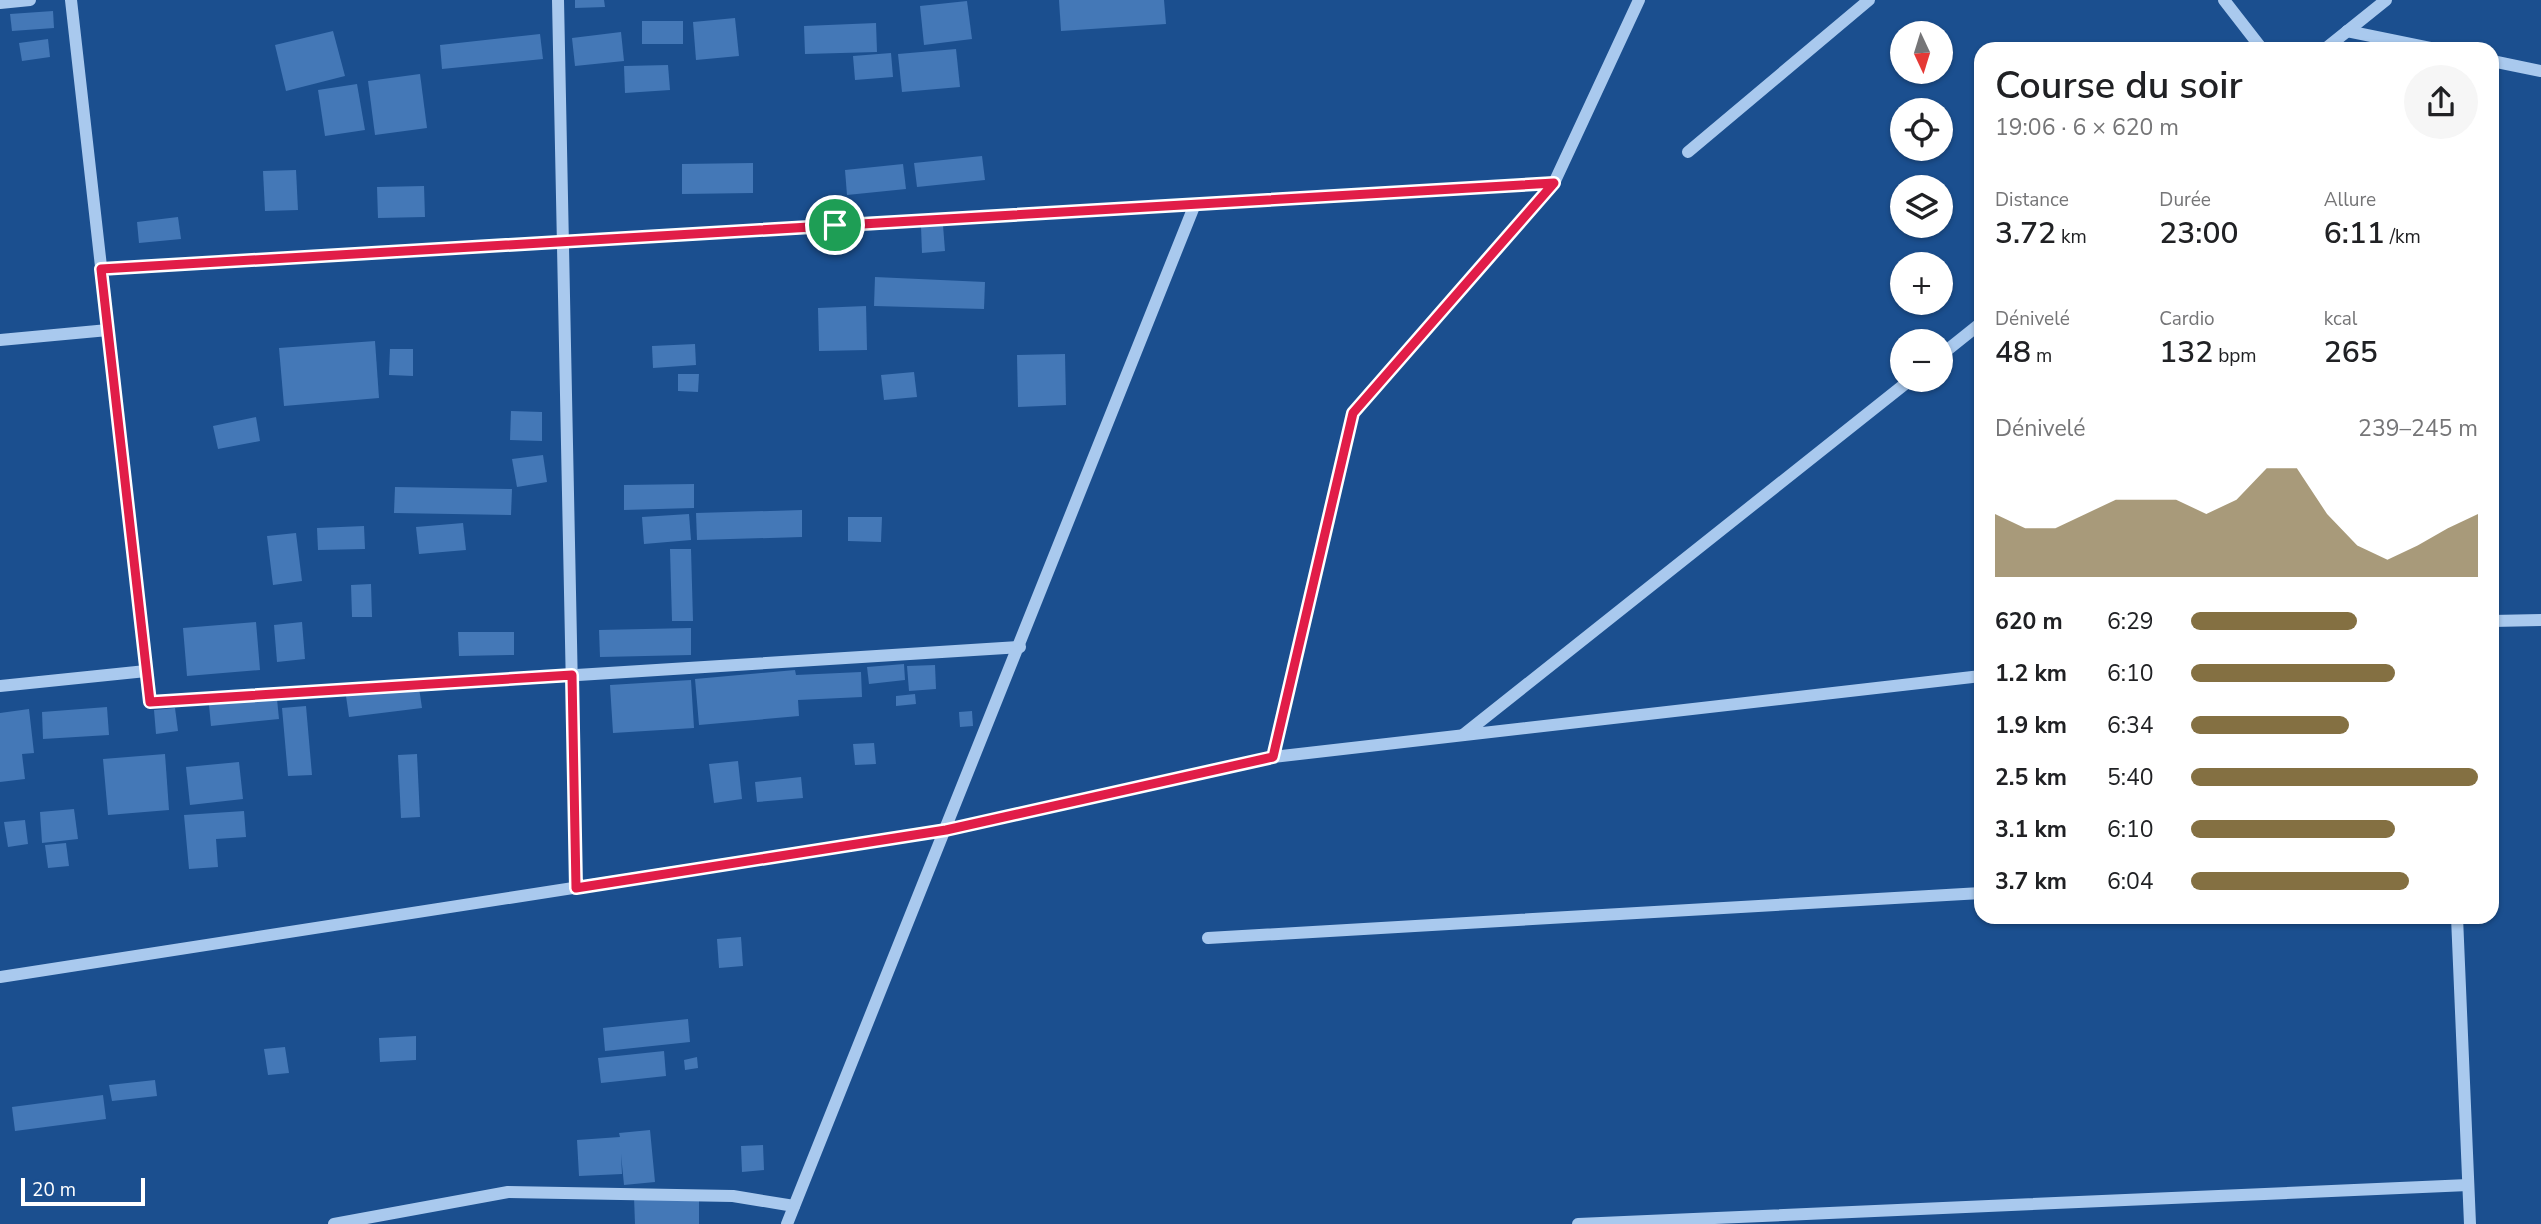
<!DOCTYPE html>
<html lang="fr">
<head>
<meta charset="utf-8">
<style>
	:root { --surface:#fff; --page:#f6f6f6; --text:#202124; --muted:#757577; --accent:#847042 }
	body { margin:0; font-family:"Nunito Sans",sans-serif; background:var(--page); color:var(--text); height:100vh; display:flex; flex-direction:column; font-size:26px; white-space:nowrap }
	* { box-sizing:border-box; margin:0 }
	p { font-size:23px; color:var(--muted) }
	.icon { flex:none; width:38px; height:38px; fill:none; stroke:currentColor; stroke-width:2; stroke-linecap:round; stroke-linejoin:round }
	.map { position:relative; flex:1; overflow:hidden }
	.details { position:absolute; left:1974px; top:42px; width:525px; height:882px; display:flex; flex-direction:column; background:var(--surface); border-radius:21px; box-shadow:0 2px 5px #0004 }
	.details>* { flex:none }
	.needle { width:46px; rotate:176deg }
	.fabs { position:absolute; left:1890px; top:21px; display:grid; gap:14px }
	.fabs a { display:grid; place-items:center; width:63px; height:63px; border-radius:50%; background:var(--surface); box-shadow:0 2px 5px #0004; font-size:35px }
	.scale { position:absolute; left:21px; bottom:18px; width:124px; box-sizing:border-box; padding-left:7px; border:4px solid #fff; border-top:0; font-size:19px; line-height:24px; white-space:nowrap; color:#fff; -webkit-text-stroke:5px #1b4f8f; paint-order:stroke }
	.pin { position:absolute; display:grid; place-items:center; width:60px; height:60px; color:#fff; margin:-30px; border:4px solid #fff; border-radius:50%; box-shadow:0 2px 7px #0007 }
	.round { display:grid; place-items:center; flex:none; width:74px; height:74px; border-radius:37px; background:var(--page) }
	.summary { display:flex; align-items:center; justify-content:space-between; height:119px; padding:0 21px }
	h1 { font-size:38px; font-weight:600; line-height:52px }
	.stats { display:grid; grid-template-columns:repeat(3,1fr); gap:10px; height:119px; padding:7px 21px }
	.stats div { display:grid; align-content:center }
	.stats b { font-size:30px; font-weight:600 }
	.stats small { font-size:19px; font-weight:400 }
	.stats p { font-size:19px }
	.chart { height:196px; padding:14px 21px }
	.chart p { display:flex; justify-content:space-between }
	.chart svg { width:100%; height:126px; margin-top:7px; fill:var(--accent); opacity:.7 }
	ul { padding:0 21px; list-style:none; font-size:23px }
	li { display:grid; grid-template-columns:112px 84px 1fr; align-items:center; height:52px }
	li i { height:18px; border-radius:9px; background:var(--accent) }
	.map>svg:first-child { display:block }
	.building { fill:#4478b7 }
	.lines { fill:none; stroke-linecap:round; stroke-linejoin:round }
	.minor { stroke:#a9c9ee; stroke-width:12 }
	.route-casing { stroke:#fff; stroke-width:14 }
	.route { stroke:#e11d48; stroke-width:9 }
</style>
</head>
<body>
<div class="map">
<svg width="2541" height="1224" viewBox="0 0 2541 1224">
	<rect width="100%" height="100%" fill="#1b4f8f"/>
	<g class="building">
		<path d="M575,0H604L605,7L575,8Z"/>
		<path d="M1059,0H1164L1166,24L1061,31Z"/>
		<path d="M967,1L972,39L924,45L920,6Z"/>
		<path d="M53,11L54,28L12,31L10,14Z"/>
		<path d="M735,18L739,56L696,60L693,22Z"/>
		<rect x="642" y="21" width="41" height="23"/>
		<path d="M876,23L877,52L805,54L804,26Z"/>
		<path d="M333,31L345,76L286,91L275,45Z"/>
		<path d="M621,32L624,61L575,66L572,38Z"/>
		<path d="M540,34L543,59L442,69L440,45Z"/>
		<path d="M48,39L50,57L22,61L19,43Z"/>
		<path d="M956,49L960,87L902,92L898,54Z"/>
		<path d="M891,53L893,77L855,80L853,56Z"/>
		<path d="M668,65L670,90L625,93L624,66Z"/>
		<path d="M420,74L427,128L375,135L368,81Z"/>
		<path d="M357,84L365,130L325,136L318,90Z"/>
		<path d="M982,156L985,180L917,187L914,163Z"/>
		<path d="M753,163V193L682,194V164Z"/>
		<path d="M903,164L906,189L847,195L845,170Z"/>
		<path d="M296,170L298,210L265,211L263,171Z"/>
		<path d="M424,186L425,217L378,218L377,187Z"/>
		<path d="M178,217L181,239L139,243L137,222Z"/>
		<path d="M943,225L945,251L922,253L921,226Z"/>
		<path d="M875,277L985,282L984,309L874,306Z"/>
		<path d="M866,306L867,350L819,351L818,308Z"/>
		<path d="M375,341L379,398L284,406L279,348Z"/>
		<path d="M695,344L696,365L653,368L652,346Z"/>
		<path d="M390,349H413V376L389,375Z"/>
		<path d="M1065,354L1066,405L1018,407L1017,355Z"/>
		<path d="M914,372L917,397L884,400L881,375Z"/>
		<path d="M678,374H699L698,392L678,391Z"/>
		<path d="M511,411L542,412V441L510,440Z"/>
		<path d="M256,417L260,441L218,449L213,426Z"/>
		<path d="M543,455L547,482L517,487L512,459Z"/>
		<path d="M694,484V508L624,510V485Z"/>
		<path d="M395,487L512,489L511,515L394,513Z"/>
		<path d="M802,510V537L697,540L696,513Z"/>
		<path d="M689,514L691,540L644,544L642,517Z"/>
		<path d="M848,517H882L881,542L848,541Z"/>
		<path d="M463,523L466,550L419,554L416,527Z"/>
		<path d="M364,526L365,549L318,550L317,528Z"/>
		<path d="M296,533L302,581L273,585L267,536Z"/>
		<path d="M670,549H691L693,621H672Z"/>
		<path d="M371,584L372,617H352L351,585Z"/>
		<path d="M256,622L260,670L187,676L183,628Z"/>
		<path d="M302,622L305,659L277,662L274,625Z"/>
		<path d="M691,628V655L600,657L599,630Z"/>
		<path d="M458,632H514V655L459,656Z"/>
		<path d="M904,664L905,680L869,684L867,667Z"/>
		<path d="M935,665L936,689L909,691L907,666Z"/>
		<path d="M795,670L796,675L861,672L862,697L798,700L799,716L699,725L695,679Z"/>
		<path d="M691,680L694,728L613,733L610,685Z"/>
		<path d="M418,681L422,708L349,717L345,689Z"/>
		<path d="M915,694L916,704L896,706V696Z"/>
		<path d="M277,699L279,719L211,726L209,705Z"/>
		<path d="M306,706L312,775L288,776L282,708Z"/>
		<path d="M107,707L109,735L43,739L42,712Z"/>
		<path d="M175,708L178,731L156,734L154,710Z"/>
		<path d="M29,709L34,753L22,754L25,779L0,782V713Z"/>
		<path d="M972,711L973,726L960,727L959,712Z"/>
		<path d="M874,743L876,764L855,765L853,744Z"/>
		<path d="M165,754L169,810L108,815L103,759Z"/>
		<path d="M417,754L420,817L401,818L398,755Z"/>
		<path d="M738,761L742,799L714,803L709,764Z"/>
		<path d="M239,762L243,799L190,805L186,767Z"/>
		<path d="M801,777L803,798L757,802L755,782Z"/>
		<path d="M74,809L78,839L42,843L40,812Z"/>
		<path d="M244,811L246,837L216,839L218,867L189,869L184,815Z"/>
		<path d="M25,820L28,844L8,847L4,822Z"/>
		<path d="M66,843L69,866L48,868L45,845Z"/>
		<path d="M741,937L743,966L719,968L717,939Z"/>
		<path d="M688,1019L690,1042L605,1051L603,1028Z"/>
		<path d="M416,1036V1060L380,1062L379,1038Z"/>
		<path d="M285,1047L289,1073L268,1075L264,1049Z"/>
		<path d="M664,1051L666,1076L601,1083L598,1058Z"/>
		<path d="M697,1057L698,1068L685,1070L684,1060Z"/>
		<path d="M155,1080L157,1096L112,1101L109,1085Z"/>
		<path d="M103,1095L106,1119L15,1131L12,1107Z"/>
		<path d="M650,1130L655,1182L624,1185L621,1154L622,1174L579,1176L577,1140L620,1137L619,1133Z"/>
		<path d="M763,1145L764,1170L742,1172L741,1146Z"/>
		<path d="M699,1196V1224H635L634,1197Z"/>
	</g>
	<g class="lines">
		<g class="minor">
			<path d="M71,0L150,702L1020,647"/>
			<path d="M558,0L576,888"/>
			<path d="M2224,0L2262,49"/>
			<path d="M0,3L30,0"/>
			<path d="M2347,31L2435,49"/>
			<path d="M2325,49L2386,0"/>
			<path d="M2492,61L2541,71"/>
			<path d="M1688,152L1869,0"/>
			<path d="M101,269L1554,183"/>
			<path d="M0,340L108,330"/>
			<path d="M1941,355L1981,323"/>
			<path d="M2492,621L2541,620"/>
			<path d="M0,686L146,671"/>
			<path d="M1463,735L1910,380"/>
			<path d="M1273,757L1353,413L1554,183L1639,0"/>
			<path d="M2457,917L2470,1224"/>
			<path d="M1208,938L1981,893"/>
			<path d="M0,977L946,830L1273,757L1981,676"/>
			<path d="M334,1224L508,1192L733,1196L794,1206"/>
			<path d="M787,1224L1195,204"/>
			<path d="M1578,1224L2468,1185"/>
		</g>
	</g>
	<g class="lines">
		<g class="route-casing">
			<path id="route" d="M1554,183L1353,413L1273,757L946,830L576,888L572,675L150,702L101,269Z"/>
		</g>
		<use href="#route" class="route"/>
	</g>
</svg>
<div class="fabs">
<a><svg class="needle" viewBox="-14 -14 28 28"><path d="M0-13l5 13h-10z" fill="#e53935"/><path d="M0 13l5-13h-10z" fill="#757577"/></svg></a>
<a><svg class="icon" aria-label="locate" viewBox="0 0 24 24"><circle cx="12" cy="12" r="6"/><path d="M12 2v4M12 18v4M2 12h4M18 12h4"/></svg></a>
<a><svg class="icon" aria-label="layers" viewBox="0 0 24 24"><path d="M12 4l9 5-9 5-9-5zM3 14l9 5 9-5"/></svg></a>
<a>+</a>
<a>−</a>
</div>
<div class="scale">20 m</div>
<div class="pin" style="left:835px;top:225px;background:#1e9e55"><svg class="icon" aria-label="arrive" viewBox="0 0 24 24"><path d="M6 21V4h12l-3 4 3 4H6"/></svg></div>
<section class="details">
<div class="summary"><div><h1>Course du soir</h1><p>19:06 · 6 × 620 m</p></div><a class="round"><svg class="icon" aria-label="share" viewBox="0 0 24 24"><path d="M12 15V3M7 8l5-5 5 5M5 13v7h14v-7"/></svg></a></div>
<div class="stats">
<div><p>Distance</p><b>3.72<small> km</small></b></div>
<div><p>Durée</p><b>23:00</b></div>
<div><p>Allure</p><b>6:11<small> /km</small></b></div>
</div>
<div class="stats">
<div><p>Dénivelé</p><b>48<small> m</small></b></div>
<div><p>Cardio</p><b>132<small> bpm</small></b></div>
<div><p>kcal</p><b>265</b></div>
</div>
<div class="chart"><p><span>Dénivelé</span>239–245 m</p>
<svg viewBox="0 0 160 44" preserveAspectRatio="none"><path d="M0 44V22L10 27L20 27L30 22L40 17L50 17L60 17L70 22L80 17L90 6L100 6L110 22L120 33L130 38L140 33L150 27L160 22V44z"/></svg>
</div>
<ul>
<li><b>620 m</b>6:29<i style="width:58%"></i></li>
<li><b>1.2 km</b>6:10<i style="width:71%"></i></li>
<li><b>1.9 km</b>6:34<i style="width:55%"></i></li>
<li><b>2.5 km</b>5:40<i style="width:100%"></i></li>
<li><b>3.1 km</b>6:10<i style="width:71%"></i></li>
<li><b>3.7 km</b>6:04<i style="width:76%"></i></li>
</ul>
</section>
</div>
</body>
</html>
